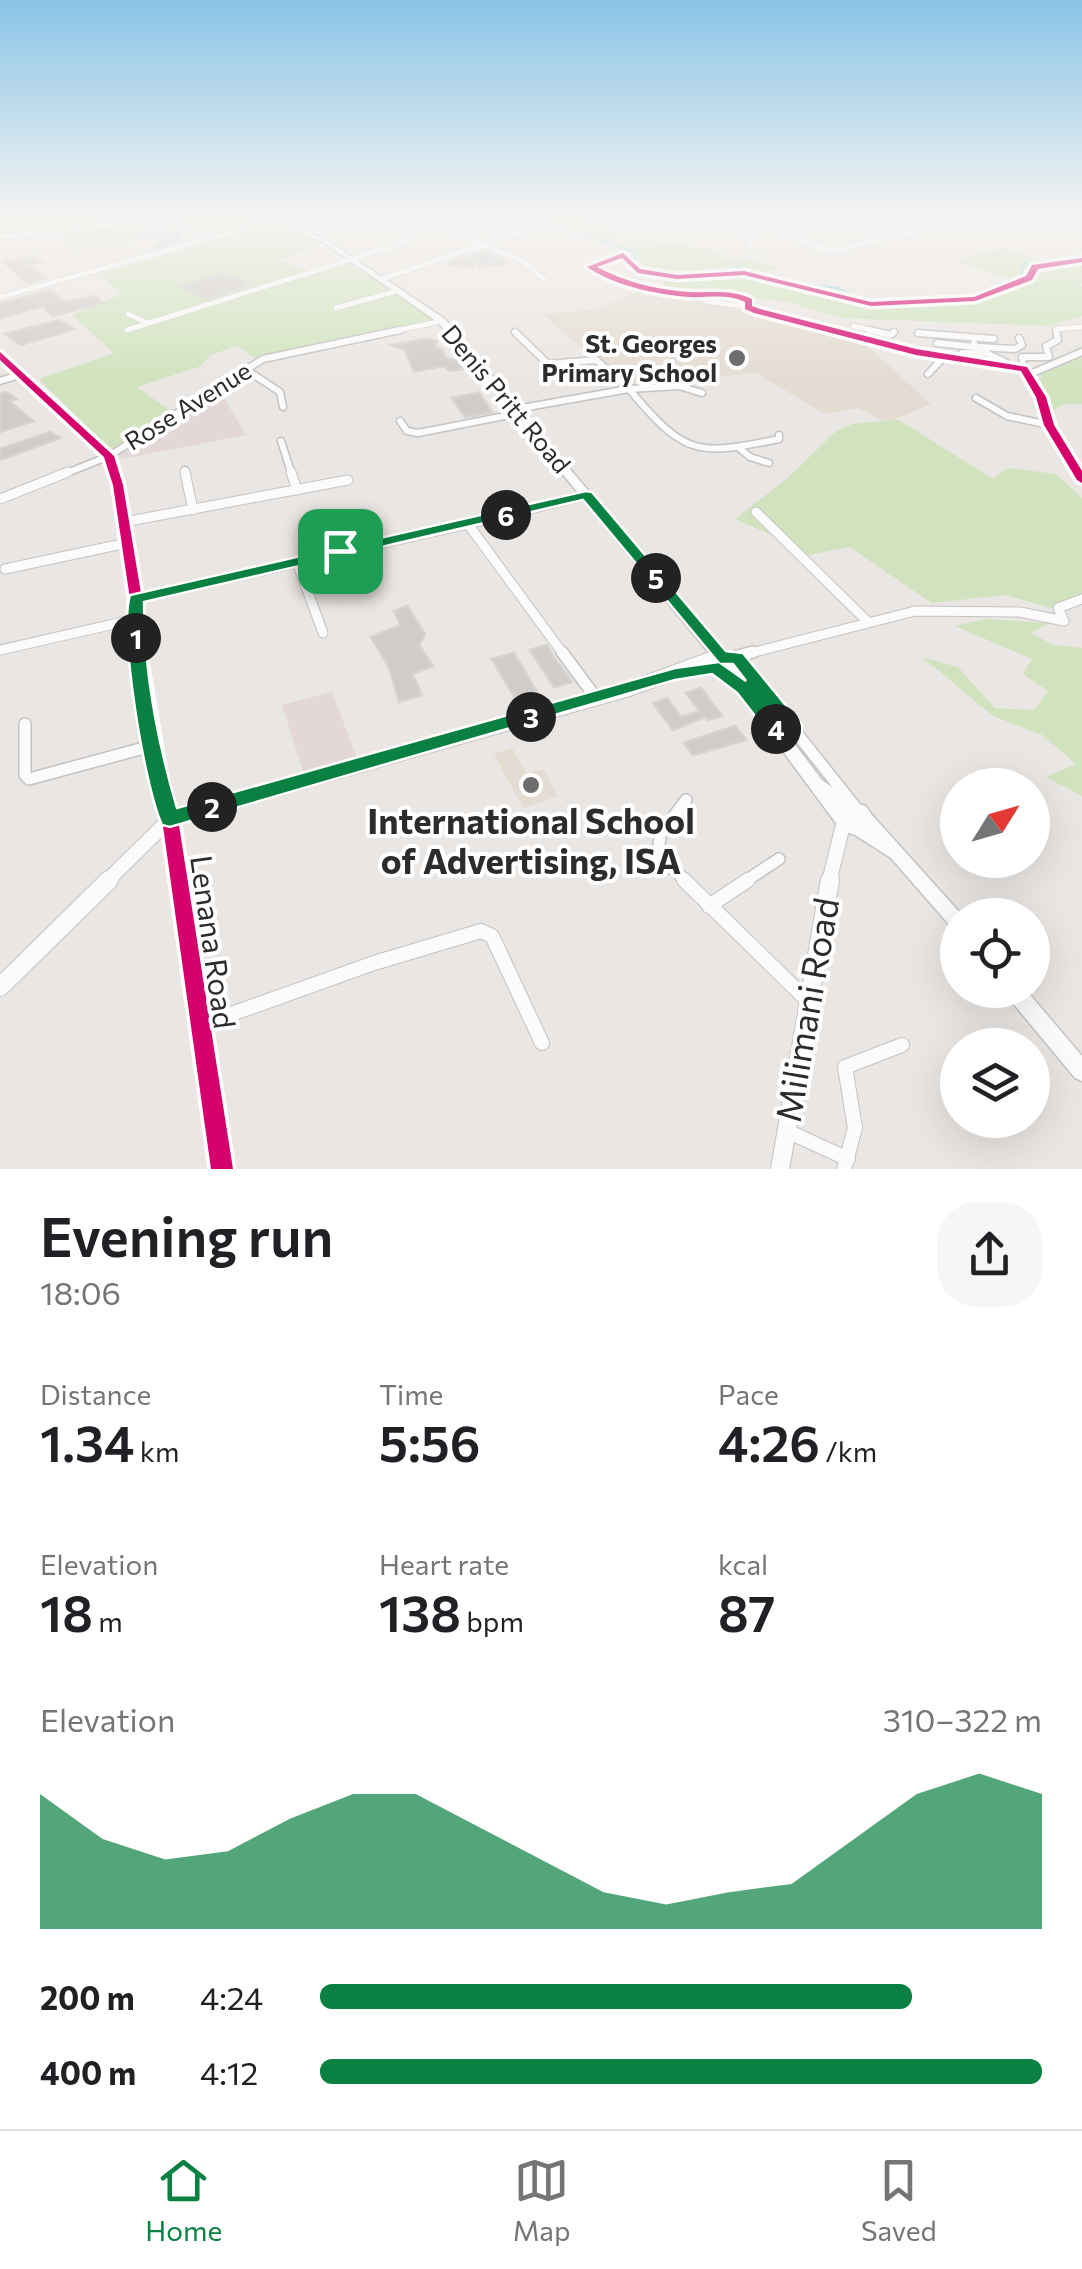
<!DOCTYPE html>
<html lang="en">
<head>
<meta charset="utf-8">
<style>
	:root { --surface:#fff; --page:#f6f6f6; --text:#202124; --muted:#757577; --line:#e0e0e0; --accent:#0b8043 }
	body { margin:0; font-family:Commissioner,sans-serif; background:var(--page); color:var(--text); height:100vh; display:flex; flex-direction:column; font-size:38px; white-space:nowrap }
	* { box-sizing:border-box; margin:0 }
	p { font-size:32px; color:var(--muted) }
	.icon { flex:none; width:55px; height:55px; fill:none; stroke:currentColor; stroke-width:2; stroke-linecap:round; stroke-linejoin:round }
	.map { position:relative; height:1169px; overflow:hidden }
	.side { display:flex; flex-direction:column; background:var(--surface); flex:1 }
	.side>* { flex:none }
	.needle { width:65px; rotate:53deg }
	.fabs { position:absolute; left:940px; top:768px; display:grid; gap:20px }
	.fabs a { display:grid; place-items:center; width:110px; height:110px; border-radius:50%; background:var(--surface); box-shadow:0 10px 40px #0002; font-size:50px }
	.pin { position:absolute; display:grid; place-items:center; width:85px; height:85px; color:#fff; margin:-42px; border-radius:20px; box-shadow:0 5px 15px #0006 }
	.km { position:absolute; width:50px; height:50px; margin:-25px; border-radius:50%; background:#222; color:#fff; font-size:28px; line-height:50px; text-align:center }
	.round { display:grid; place-items:center; flex:none; width:105px; height:105px; border-radius:40px; background:var(--page) }
	.overview { display:flex; align-items:center; justify-content:space-between; height:170px; padding:0 40px }
	h1 { font-size:55px; font-weight:600; line-height:75px }
	.metrics { display:grid; grid-template-columns:repeat(3,1fr); gap:15px; height:170px; padding:10px 40px }
	.metrics div { display:grid; align-content:center }
	.metrics b { font-size:50px; font-weight:600 }
	.metrics small { font-size:28px; font-weight:400 }
	.metrics p { font-size:28px }
	.chart { height:280px; padding:20px 40px }
	.chart p { display:flex; justify-content:space-between }
	.chart svg { width:100%; height:180px; margin-top:10px; fill:var(--accent); opacity:.7 }
	ul { padding:0 40px; list-style:none; font-size:32px }
	li { display:grid; grid-template-columns:160px 120px 1fr; align-items:center; height:75px }
	li i { height:25px; border-radius:12px; background:var(--accent) }
	.dock { display:flex; justify-content:space-around; align-items:center; height:140px; border-top:2px solid var(--line); background:var(--surface); font-size:28px; color:var(--muted) }
	.dock a { display:grid; justify-items:center; gap:5px }
	.dock .active { color:var(--accent) }
	.map>svg:first-child { display:block }
	.education { fill:#e4dcd2 }
	.medical { fill:#e3d7d7 }
	.green { fill:#d1e3be }
	.lines { fill:none; stroke-linecap:round; stroke-linejoin:round }
	.stream { stroke:#9cdbe6; stroke-width:2.5 }
	.building { fill:#cfccca; stroke:#d5d2cf; stroke-width:2.5 }
	.minor-far4-casing { stroke:#c4c3c3; stroke-width:6 }
	.minor-far3-casing { stroke:#c4c3c3; stroke-width:9 }
	.minor-far2-casing { stroke:#c4c3c3; stroke-width:11 }
	.minor-far1-casing { stroke:#c4c3c3; stroke-width:14 }
	.minor-casing { stroke:#c4c3c3; stroke-width:16 }
	.tertiary-far3-casing { stroke:#c4c3c3; stroke-width:11 }
	.tertiary-far2-casing { stroke:#c4c3c3; stroke-width:14 }
	.tertiary-far1-casing { stroke:#c4c3c3; stroke-width:16 }
	.tertiary-casing { stroke:#c4c3c3; stroke-width:20 }
	.secondary-casing { stroke:#c4c3c3; stroke-width:3 }
	.minor-far4 { stroke:#fcfbfb; stroke-width:5 }
	.minor-far3 { stroke:#fcfbfb; stroke-width:6 }
	.minor-far2 { stroke:#fcfbfb; stroke-width:9 }
	.minor-far1 { stroke:#fcfbfb; stroke-width:11 }
	.minor { stroke:#fcfbfb; stroke-width:14 }
	.tertiary-far3 { stroke:#fcfbfb; stroke-width:9 }
	.tertiary-far2 { stroke:#fcfbfb; stroke-width:11 }
	.tertiary-far1 { stroke:#fcfbfb; stroke-width:14 }
	.tertiary { stroke:#fcfbfb; stroke-width:18 }
	.secondary { fill:#fcfbfb; fill-rule:evenodd }
	.cycleway-casing { stroke:#fff; stroke-width:7 }
	.cycleway { fill:#d6006c; fill-rule:evenodd }
	.route { fill:#0b8043; stroke:#fff; stroke-width:2.5; fill-rule:evenodd }
	.poi-dot { fill:#6e6d6c; stroke:#fff; stroke-width:4 }
	.labels { text-anchor:middle; stroke-width:8; stroke-linejoin:round; paint-order:stroke }
	.far-poi-label { font-size:25px; font-weight:bold; fill:#2c2c2c; stroke:#fff; text-anchor:end }
	.far-street-label { font-size:25px; fill:#2c2c2c; stroke:#fff }
	.street-label { font-size:30px; fill:#2c2c2c; stroke:#fff }
	.near-poi-label { font-size:35px; font-weight:bold; fill:#2c2c2c; stroke:#fff }
	.near-street-label { font-size:35px; fill:#2c2c2c; stroke:#fff }
</style>
</head>
<body>
<div class="map">
<svg width="1082" height="1169" viewBox="0 0 1082 1169">
	<rect width="100%" height="100%" fill="#eae6e3"/>
	<g class="education">
		<path d="M653,287L865,344L931,404L886,423L859,408L825,414L756,373L624,386L543,314L591,310Z"/>
		<path d="M512,748L527,774L543,769L558,796L523,808L494,754Z"/>
	</g>
	<g class="medical">
		<path d="M219,390L246,435L122,459L118,452Z"/>
		<path d="M332,692L356,756L303,771L282,705Z"/>
	</g>
	<g class="green">
		<path d="M0,219H94L95,224C169,216 254,205 320,245L279,260L315,274L350,264L436,321L255,358L236,346L209,356L201,366L137,387L173,413L111,450L39,379L114,353L72,315L121,294L100,274L223,239L191,225L136,241L72,249L61,229L0,236Z"/>
		<path d="M553,219H580L628,238L721,251L722,258L755,260L779,268C762,276 750,266 732,266C697,267 654,293 635,252L553,223Z"/>
		<path d="M1002,248L1051,265L1043,269L1082,259V284L1073,285L1082,286V316L1048,326L840,318L788,302L665,288L664,277L700,280L732,272L800,291L823,292L862,305L987,298L1019,282L957,261Z"/>
		<path d="M1082,346V404H1063L1053,411L1036,413L1033,397L1045,394L1040,378L1048,362Z"/>
		<path d="M899,420L993,479L1008,468L1056,474L1082,498V597L1051,608L1006,595L932,603L849,547L800,557L774,536L735,519L790,476L836,431L852,424Z"/>
		<path d="M986,619L1049,623L1031,633L1053,645L1082,648V796L1046,777L1076,764L1042,735L993,716L922,657L958,667L995,708L1034,710L1048,691L1023,674L1032,659L955,626Z"/>
	</g>
	<g class="lines">
		<g class="stream">
			<path d="M551,219V223L633,252L638,265L648,271"/>
			<path d="M705,273L739,267L770,277"/>
			<path d="M806,285L838,288L855,297"/>
			<path d="M867,301L975,295L1021,276L1023,264L1079,258"/>
		</g>
	</g>
	<g class="building">
		<path d="M162,225L182,234L175,242L156,247L169,231L136,240L132,228Z"/>
		<path d="M482,252L503,260L505,265L480,266L477,261L471,267L446,264Z"/>
		<path d="M34,256L42,262L29,265L45,278L28,283L3,262Z"/>
		<path d="M224,273L249,285L206,299L180,286Z"/>
		<path d="M50,290L64,302L95,296L103,303L53,316L43,306L0,318V303Z"/>
		<path d="M59,320L74,329L21,345L5,334Z"/>
		<path d="M426,339L437,341L435,346L443,350L445,358L456,360L462,369L450,371L444,366L414,371L405,350L392,345Z"/>
		<path d="M6,392L16,399L9,401L33,421L0,432V394Z"/>
		<path d="M479,393L492,412L465,417L452,398Z"/>
		<path d="M50,432L60,438L0,460V449Z"/>
		<path d="M407,606L425,634L419,645L433,666L412,674L422,695L399,702L389,667L371,637L401,625L394,611Z"/>
		<path d="M547,645L554,658L572,682L554,687L530,650Z"/>
		<path d="M514,653L537,692L515,698L492,659Z"/>
		<path d="M701,688L722,716L708,720L705,717L673,730L653,703L667,698L681,717L700,711L686,693Z"/>
		<path d="M735,726L746,740L693,755L684,743Z"/>
	</g>
	<g class="lines">
		<g class="minor-far4-casing">
			<g id="minor-far4">
				<path d="M164,219L213,236"/>
				<path d="M423,219L524,262L545,280"/>
				<path d="M650,219C700,234 747,229 798,219"/>
				<path d="M764,226L816,247L838,250L934,227L1007,219"/>
				<path d="M742,230L750,238V247"/>
				<path d="M307,232L356,219"/>
				<path d="M0,237L160,219"/>
				<path d="M381,279L548,223"/>
				<path d="M0,297L272,221"/>
				<path d="M705,301L748,307"/>
				<path d="M336,308L397,291"/>
				<path d="M128,314L148,323"/>
				<path d="M853,326L880,332"/>
				<path d="M127,330L413,240L399,223L384,219"/>
				<path d="M389,332L442,321"/>
				<path d="M840,332L757,311L748,307L749,301L733,295L685,294L649,288L591,267L623,255L638,271L677,277L744,273L871,304L975,299L1029,278L1035,267L1082,260"/>
				<path d="M1057,332L1056,329L1082,327"/>
			</g>
		</g>
		<g class="minor-far3-casing">
			<g id="minor-far3">
				<path d="M830,330L916,352L1024,369L1041,397L1049,425L1079,475"/>
				<path d="M869,330L891,335L894,332"/>
				<path d="M515,332L548,364L596,360L629,389L516,409"/>
				<path d="M918,333L994,339"/>
				<path d="M937,343L975,347L974,343"/>
				<path d="M978,347L1015,349L1022,345L1019,338"/>
				<path d="M961,359L962,353H986L1007,363"/>
				<path d="M245,369L280,392L283,407"/>
				<path d="M1024,369L1022,357H1049L1046,346L1058,340L1056,330"/>
				<path d="M928,374L944,357"/>
				<path d="M1030,374L1082,352"/>
				<path d="M0,381L23,374"/>
				<path d="M629,389C685,456 696,456 779,439V435"/>
				<path d="M629,389L679,386L702,393"/>
				<path d="M976,398L1007,416L1049,425"/>
				<path d="M400,421L407,431L418,433L520,413"/>
				<path d="M281,441L292,475"/>
				<path d="M739,448L750,457L769,463"/>
				<path d="M185,470L186,475"/>
				<path d="M62,475L109,456L263,359L400,330"/>
			</g>
		</g>
		<g class="minor-far2-casing">
			<g id="minor-far2">
				<path d="M185,472L193,510"/>
				<path d="M291,472L297,490"/>
				<path d="M1077,472L1082,480"/>
				<path d="M0,499L68,472"/>
				<path d="M756,512L868,622"/>
				<path d="M124,522L348,480"/>
				<path d="M468,524L587,495"/>
				<path d="M297,562L323,633"/>
				<path d="M5,569L127,543"/>
				<path d="M136,599L468,524L564,655"/>
				<path d="M0,650L136,619"/>
				<path d="M743,655L915,611L1020,612L1064,621L1058,608L1082,599"/>
			</g>
		</g>
		<g class="minor-far1-casing">
			<g id="minor-far1">
				<path d="M562,652L596,698"/>
				<path d="M737,658L856,808"/>
				<path d="M726,659L753,652"/>
				<path d="M25,724V775L29,779L155,745"/>
				<path d="M686,800L660,835L658,854L687,882"/>
				<path d="M170,819L179,882"/>
				<path d="M744,882L779,859"/>
			</g>
		</g>
		<g class="minor-casing">
			<g id="minor">
				<path d="M179,880L222,1169"/>
				<path d="M684,880L808,1001"/>
				<path d="M709,906L748,880"/>
				<path d="M198,1026L374,963L481,931L492,936L542,1043"/>
				<path d="M787,1131L848,1159"/>
				<path d="M844,1169L855,1128L845,1067L902,1045"/>
			</g>
		</g>
		<g class="tertiary-far3-casing">
			<path id="tertiary-far3" d="M0,355L109,456L115,475"/>
		</g>
		<g class="tertiary-far2-casing">
			<path id="tertiary-far2" d="M114,472L136,599L138,655"/>
		</g>
		<g class="tertiary-far1-casing">
			<g id="tertiary-far1">
				<path d="M138,652L158,778L170,819"/>
				<path d="M106,882L170,819L629,689L708,660"/>
				<path d="M829,882L844,821"/>
			</g>
		</g>
		<g class="tertiary-casing">
			<g id="tertiary">
				<path d="M0,987L109,880"/>
				<path d="M780,1169L830,880"/>
			</g>
		</g>
		<g class="secondary-casing">
			<g id="secondary">
				<path d="M264,219H272L327,240L445,319L722,651L729,654L733,663L822,780L855,803L866,806L872,815L962,915H958V930L952,928L891,858L855,835L841,830L725,673L717,674L707,670L703,661L709,653L439,323L323,242Z"/>
				<path d="M1005,990H1026L1082,1056V1081L1075,1078L1007,996Z"/>
			</g>
		</g>
		<use href="#minor-far4" class="minor-far4"/>
		<use href="#minor-far3" class="minor-far3"/>
		<use href="#minor-far2" class="minor-far2"/>
		<use href="#minor-far1" class="minor-far1"/>
		<use href="#minor" class="minor"/>
		<use href="#tertiary-far3" class="tertiary-far3"/>
		<use href="#tertiary-far2" class="tertiary-far2"/>
		<use href="#tertiary-far1" class="tertiary-far1"/>
		<use href="#tertiary" class="tertiary"/>
		<use href="#secondary" class="secondary"/>
		<g class="cycleway-casing">
			<g id="cycleway">
				<path d="M623,253L640,269L677,275L744,271L871,302L974,297L1026,276L1032,265L1082,258V262L1038,269L1032,280L975,301L871,306L744,275L677,279L638,273L622,258L597,267C625,282 658,290 689,292C712,293 731,289 752,299V306L760,309L916,349L1027,367L1046,397L1054,425L1082,471V483L1077,480L1044,425L1036,397L1021,371L916,355L754,313L745,309V302C726,293 708,298 689,297C655,294 615,286 587,267Z"/>
				<path d="M0,352L114,456L123,485L142,599V636L166,778L178,819L233,1169H211L162,819L150,778L128,636L130,599L113,485L104,457L0,360Z"/>
			</g>
		</g>
		<use href="#cycleway" class="cycleway"/>
	</g>
	<linearGradient id="sky" x2="0" y2="1"><stop stop-color="#89c4e7"/><stop offset="0.57" stop-color="#f6f4f2"/><stop offset="1" stop-color="#f6f4f2" stop-opacity="0"/></linearGradient>
	<rect width="1082" height="382" fill="url(#sky)"/>
	<path class="route" d="M586,491L592,492L726,651L743,653L802,725V734L780,741L773,739L737,693L712,674L675,680L170,827L162,825C145,790 118,629 130,595ZM583,500L718,662L675,668L177,808C158,743 144,670 144,602ZM722,664H733L746,681Z"/>
	<g class="poi-dot">
		<circle cx="737" cy="358" r="10"/>
		<circle cx="531" cy="785" r="10"/>
	</g>
	<g class="labels">
		<g class="far-poi-label">
			<text x="717" y="353">St. Georges<tspan x="717" dy="29">Primary School</tspan></text>
		</g>
		<g class="far-street-label">
			<text transform="translate(506 399) rotate(50)" y="9">Denis Pritt Road</text>
			<text transform="translate(188 406) rotate(-32)" y="9">Rose Avenue</text>
		</g>
		<g class="street-label">
			<text transform="translate(212 942) rotate(82)" y="10">Lenana Road</text>
		</g>
		<g class="near-poi-label">
			<text x="531" y="834">International School<tspan x="531" dy="40">of Advertising, ISA</tspan></text>
		</g>
		<g class="near-street-label">
			<text transform="translate(808 1010) rotate(-80)" y="12">Milimani Road</text>
		</g>
	</g>
</svg>
<div class="fabs">
<a><svg class="needle" viewBox="-14 -14 28 28"><path d="M0-13l5 13h-10z" fill="#e53935"/><path d="M0 13l5-13h-10z" fill="#757577"/></svg></a>
<a><svg class="icon" aria-label="locate" viewBox="0 0 24 24"><circle cx="12" cy="12" r="6"/><path d="M12 2v4M12 18v4M2 12h4M18 12h4"/></svg></a>
<a><svg class="icon" aria-label="layers" viewBox="0 0 24 24"><path d="M12 4l9 5-9 5-9-5zM3 14l9 5 9-5"/></svg></a>
</div>
<div class="pin" style="left:340px;top:551px;background:#1e9e55"><svg class="icon" aria-label="arrive" viewBox="0 0 24 24"><path d="M6 21V4h12l-3 4 3 4H6"/></svg></div>
<b class="km" style="left:136px;top:638px">1</b>
<b class="km" style="left:212px;top:807px">2</b>
<b class="km" style="left:531px;top:717px">3</b>
<b class="km" style="left:776px;top:729px">4</b>
<b class="km" style="left:656px;top:578px">5</b>
<b class="km" style="left:506px;top:515px">6</b>
</div>
<section class="side">
<div class="overview"><div><h1>Evening run</h1><p>18:06</p></div><a class="round"><svg class="icon" aria-label="share" viewBox="0 0 24 24"><path d="M12 15V3M7 8l5-5 5 5M5 13v7h14v-7"/></svg></a></div>
<div class="metrics">
<div><p>Distance</p><b>1.34<small> km</small></b></div>
<div><p>Time</p><b>5:56</b></div>
<div><p>Pace</p><b>4:26<small> /km</small></b></div>
</div>
<div class="metrics">
<div><p>Elevation</p><b>18<small> m</small></b></div>
<div><p>Heart rate</p><b>138<small> bpm</small></b></div>
<div><p>kcal</p><b>87</b></div>
</div>
<div class="chart"><p><span>Elevation</span>310–322 m</p>
<svg viewBox="0 0 160 44" preserveAspectRatio="none"><path d="M0 44V11L10 22L20 27L30 25L40 17L50 11L60 11L70 19L80 27L90 35L100 38L110 35L120 33L130 22L140 11L150 6L160 11V44z"/></svg>
</div>
<ul>
<li><b>200 m</b>4:24<i style="width:82%"></i></li>
<li><b>400 m</b>4:12<i style="width:100%"></i></li>
</ul>
</section>
<nav class="dock">
<a class="active"><svg class="icon" aria-label="home" viewBox="0 0 24 24"><path d="M3 11l9-7 9 7M6 9v11h12V9"/></svg>Home</a>
<a><svg class="icon" aria-label="map" viewBox="0 0 24 24"><path d="M3 6l6-2 6 2 6-2v14l-6 2-6-2-6 2zM9 4v14M15 6v14"/></svg>Map</a>
<a><svg class="icon" aria-label="saved" viewBox="0 0 24 24"><path d="M7 4h10v16l-5-4-5 4z"/></svg>Saved</a>
</nav>
</body>
</html>
